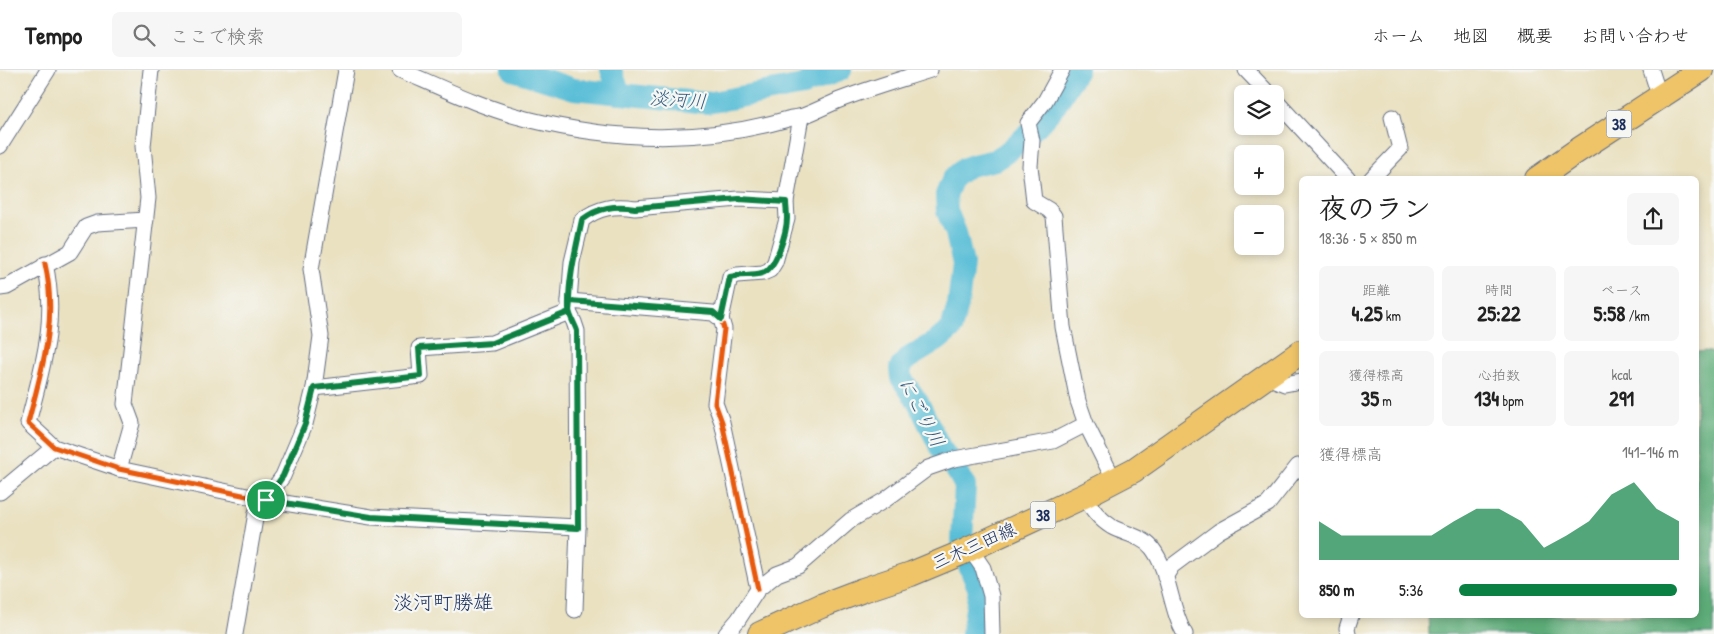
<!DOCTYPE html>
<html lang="ja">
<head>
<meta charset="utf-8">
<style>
	:root { --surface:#fff; --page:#f6f6f6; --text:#222; --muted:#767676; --line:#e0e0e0; --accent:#0b8043 }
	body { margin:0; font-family:"Patrick Hand","Klee One",sans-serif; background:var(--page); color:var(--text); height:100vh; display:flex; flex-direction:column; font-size:19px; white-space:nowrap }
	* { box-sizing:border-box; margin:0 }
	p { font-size:16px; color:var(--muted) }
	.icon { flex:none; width:28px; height:28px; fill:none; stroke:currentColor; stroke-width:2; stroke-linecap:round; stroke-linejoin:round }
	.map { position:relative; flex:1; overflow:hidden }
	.panel { position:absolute; left:1299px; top:106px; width:400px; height:442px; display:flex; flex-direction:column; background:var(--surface); border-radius:8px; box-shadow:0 2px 8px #0003 }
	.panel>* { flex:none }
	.buttons { position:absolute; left:1234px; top:15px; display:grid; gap:10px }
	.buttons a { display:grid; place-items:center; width:50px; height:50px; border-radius:8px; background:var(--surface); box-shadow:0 2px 8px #0003; font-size:25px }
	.pin { position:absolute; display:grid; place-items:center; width:42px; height:42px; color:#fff; margin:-21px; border:2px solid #fff; border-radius:50%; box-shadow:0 1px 5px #0007 }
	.round { display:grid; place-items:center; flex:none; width:52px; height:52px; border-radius:8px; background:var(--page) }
	.summary { display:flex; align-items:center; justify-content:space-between; height:85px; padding:0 20px }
	h1 { font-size:28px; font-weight:700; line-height:38px }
	.stats { display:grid; grid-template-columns:repeat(3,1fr); gap:8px; height:85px; padding:5px 20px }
	.stats div { display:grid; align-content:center; border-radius:8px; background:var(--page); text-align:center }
	.stats b { font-size:21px; font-weight:700 }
	.stats small { font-size:14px; font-weight:400 }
	.stats p { font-size:14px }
	.chart { height:140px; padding:10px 20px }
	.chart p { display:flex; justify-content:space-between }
	.chart svg { width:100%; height:90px; margin-top:5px; fill:var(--accent); opacity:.7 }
	ul { padding:0 20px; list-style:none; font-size:16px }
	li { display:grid; grid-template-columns:80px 60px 1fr; align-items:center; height:38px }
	li i { height:12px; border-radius:6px; background:var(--accent) }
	header { display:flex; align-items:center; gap:30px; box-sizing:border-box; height:70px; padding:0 25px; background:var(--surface); border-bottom:1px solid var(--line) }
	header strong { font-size:24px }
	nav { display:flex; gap:28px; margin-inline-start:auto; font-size:18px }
	.search { width:350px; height:45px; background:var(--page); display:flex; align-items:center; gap:12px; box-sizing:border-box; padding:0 18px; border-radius:8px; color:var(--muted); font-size:19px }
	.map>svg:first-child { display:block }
	.forest { fill:#5dac78; stroke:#3c6e6b }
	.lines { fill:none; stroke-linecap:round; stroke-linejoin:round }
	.river { stroke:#59bed7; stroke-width:22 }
	.minor-casing { stroke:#636d81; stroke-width:17 }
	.primary-casing { stroke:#636d81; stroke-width:26 }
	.minor { stroke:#fff; stroke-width:15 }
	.primary { stroke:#efc469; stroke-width:24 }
	.cycleway-casing { stroke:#f6f6f2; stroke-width:8 }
	.cycleway { stroke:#e8590c; stroke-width:5 }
	.route-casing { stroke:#fff; stroke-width:10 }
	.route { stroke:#0b8043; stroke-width:6 }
	.labels { text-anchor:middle; stroke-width:4.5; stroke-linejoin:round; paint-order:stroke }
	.shield { fill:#f6f6f2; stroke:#5d6b8a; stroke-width:1 }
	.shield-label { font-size:16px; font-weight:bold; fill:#1b2f5e }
	.street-label { font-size:18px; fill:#1b2f5e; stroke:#f6f6f2 }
	.water-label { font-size:19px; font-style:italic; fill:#2e5a82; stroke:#f6f6f2 }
	.quarter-label { font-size:20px; fill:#1b2f5e; stroke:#f6f6f2 }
</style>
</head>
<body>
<header>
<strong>Tempo</strong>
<div class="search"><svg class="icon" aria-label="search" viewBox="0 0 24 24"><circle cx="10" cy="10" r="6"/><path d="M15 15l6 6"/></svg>ここで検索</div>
<nav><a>ホーム</a><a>地図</a><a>概要</a><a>お問い合わせ</a></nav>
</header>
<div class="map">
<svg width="1714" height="564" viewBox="0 0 1714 564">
	<rect width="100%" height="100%" fill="#f6f6f2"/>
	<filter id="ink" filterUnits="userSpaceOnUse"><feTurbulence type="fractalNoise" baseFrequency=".02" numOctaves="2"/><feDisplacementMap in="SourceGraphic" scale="10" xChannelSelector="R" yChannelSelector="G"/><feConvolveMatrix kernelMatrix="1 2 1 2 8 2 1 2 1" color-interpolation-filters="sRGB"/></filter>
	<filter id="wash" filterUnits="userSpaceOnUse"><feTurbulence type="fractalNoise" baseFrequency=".0096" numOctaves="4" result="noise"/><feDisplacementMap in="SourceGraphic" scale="20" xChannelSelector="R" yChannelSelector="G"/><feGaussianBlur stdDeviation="1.12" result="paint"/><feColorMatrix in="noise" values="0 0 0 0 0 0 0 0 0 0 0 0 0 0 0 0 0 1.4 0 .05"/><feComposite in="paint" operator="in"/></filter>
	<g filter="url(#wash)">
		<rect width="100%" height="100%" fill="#eae1c1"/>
		<path class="forest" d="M1706,281L1714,283V564H1429L1428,546H1696V282Z"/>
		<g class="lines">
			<g class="river">
				<path d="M513,0L574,19L707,33L803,15L841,0"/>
				<path d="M611,0L620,24"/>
				<path d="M962,471L965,416L958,403L940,377L918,332L901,308L900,298L907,289L938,270L951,259L958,235L963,194L956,163L947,141L946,125L953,108L965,98L973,95L995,90L1006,83L1036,57L1056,35L1077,0"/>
				<path d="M969,496L979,520L972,564"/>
			</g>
		</g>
	</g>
	<g filter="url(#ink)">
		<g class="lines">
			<g class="minor-casing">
				<g id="minor">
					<path d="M400,0C442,18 483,38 527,49C615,71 700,74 788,49C793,47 798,48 803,46C814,42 826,36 837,31C867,19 899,10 930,0"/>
					<path d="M1062,0L1045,31L1028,53L1032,71L1030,96L1034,131L1049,140L1054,146L1063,257L1078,331L1086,354L1114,410"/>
					<path d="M1246,0L1269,24"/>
					<path d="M1651,0L1660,28"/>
					<path d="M1275,30L1348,109"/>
					<path d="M0,76L48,0"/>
					<path d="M1371,109L1400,79L1392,47"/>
					<path d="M45,194C58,251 42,298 28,353L54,377L119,399L266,430L371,447L578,457"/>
					<path d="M0,218L7,217L70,182L86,157L97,153L146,150"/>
					<path d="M569,231L572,192L582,150C599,137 615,135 635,138L739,129L786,131"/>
					<path d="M569,242L574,252L577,261L578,457L575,540"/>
					<path d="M721,249L730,207L737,205L763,203L770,200L775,192L787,149L786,131L801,47"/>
					<path d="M1267,307L1285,314L1301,311"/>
					<path d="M314,318L421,306L419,278L492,273L569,242V231L713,243L721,249L724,259L715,333L722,352L758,519"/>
					<path d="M119,399L132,353L125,334L148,128L143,76L151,0"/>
					<path d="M0,422L54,377"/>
					<path d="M1084,426C1092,439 1099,449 1112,457C1125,464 1142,466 1152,478C1170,501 1170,540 1185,564"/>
					<path d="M970,479L983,498L991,526L992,564"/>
					<path d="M1165,507L1172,496L1219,461L1268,434L1298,396L1301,400"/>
					<path d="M235,564L256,443L283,406L305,354L314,318L321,266L311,199L346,0"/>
					<path d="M726,564L738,550L758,519L777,504L798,496L851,450L885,430L928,398L954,389L1053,371L1086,354"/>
					<path d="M1348,564L1347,558L1351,546"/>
				</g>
			</g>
			<g class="primary-casing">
				<g id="primary">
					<path d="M1537,109L1574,83L1701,0"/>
					<path d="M760,564L821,536L863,520L911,504L959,484L1084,426L1134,400L1301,282"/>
				</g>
			</g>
			<use href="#minor" class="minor"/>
			<use href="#primary" class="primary"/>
			<g class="cycleway-casing">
				<g id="cycleway">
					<path d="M45,194C58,251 42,298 28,353L54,377L119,399L266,430L371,447L578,457"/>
					<path d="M314,318L421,306L419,278L492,273L569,242V231L713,243L721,249L724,259L715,333L722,352L758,519"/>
				</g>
			</g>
			<use href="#cycleway" class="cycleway"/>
		</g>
	</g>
	<g class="lines" filter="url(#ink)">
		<g class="route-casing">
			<path id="route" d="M266,430L283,406L305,354L314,318L421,306L419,278L492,273L569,242L570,231L713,242L721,249L730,207C741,204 751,206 762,203C776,200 787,161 787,148C787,142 786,137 786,132L739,129L635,138C615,135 599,137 582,150C576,179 568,209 569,239C569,246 575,254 577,261L578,458L371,447L266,430"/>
		</g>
		<use href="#route" class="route"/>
	</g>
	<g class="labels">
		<g class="shield">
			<rect x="1606.5" y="40.5" width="25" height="27" rx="4"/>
			<rect x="1030.5" y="431.5" width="25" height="27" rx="4"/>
		</g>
		<g class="shield-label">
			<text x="1619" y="60">38</text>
			<text x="1043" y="451">38</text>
		</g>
		<g class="street-label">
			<text transform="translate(974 476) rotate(-24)" y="6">三木三田線</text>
		</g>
		<g class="water-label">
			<text transform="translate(678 29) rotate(4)" y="7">淡河川</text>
			<text transform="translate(922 342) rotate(62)" y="7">にごり川</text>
		</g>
		<g class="quarter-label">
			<text x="443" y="539">淡河町勝雄</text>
		</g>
	</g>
</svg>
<div class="buttons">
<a><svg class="icon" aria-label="layers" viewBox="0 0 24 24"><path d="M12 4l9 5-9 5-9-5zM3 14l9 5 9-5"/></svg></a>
<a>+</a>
<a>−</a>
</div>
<div class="pin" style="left:266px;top:430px;background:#1e9e55"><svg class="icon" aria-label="arrive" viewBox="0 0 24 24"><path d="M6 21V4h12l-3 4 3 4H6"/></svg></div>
<section class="panel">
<div class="summary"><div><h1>夜のラン</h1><p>18:36 · 5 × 850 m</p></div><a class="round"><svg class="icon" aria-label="share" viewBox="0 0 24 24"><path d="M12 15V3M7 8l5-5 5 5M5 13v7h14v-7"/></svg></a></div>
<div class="stats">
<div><p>距離</p><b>4.25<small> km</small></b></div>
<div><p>時間</p><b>25:22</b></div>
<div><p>ペース</p><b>5:58<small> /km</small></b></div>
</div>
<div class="stats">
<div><p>獲得標高</p><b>35<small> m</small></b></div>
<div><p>心拍数</p><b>134<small> bpm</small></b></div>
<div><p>kcal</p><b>291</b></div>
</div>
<div class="chart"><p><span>獲得標高</span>141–146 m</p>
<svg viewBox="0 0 160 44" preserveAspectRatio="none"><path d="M0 44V25L10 32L20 32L30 32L40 32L50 32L60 25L70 19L80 19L90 25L100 38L110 32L120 25L130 12L140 6L150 19L160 25V44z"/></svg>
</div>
<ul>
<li><b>850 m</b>5:36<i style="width:99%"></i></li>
</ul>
</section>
</div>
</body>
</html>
